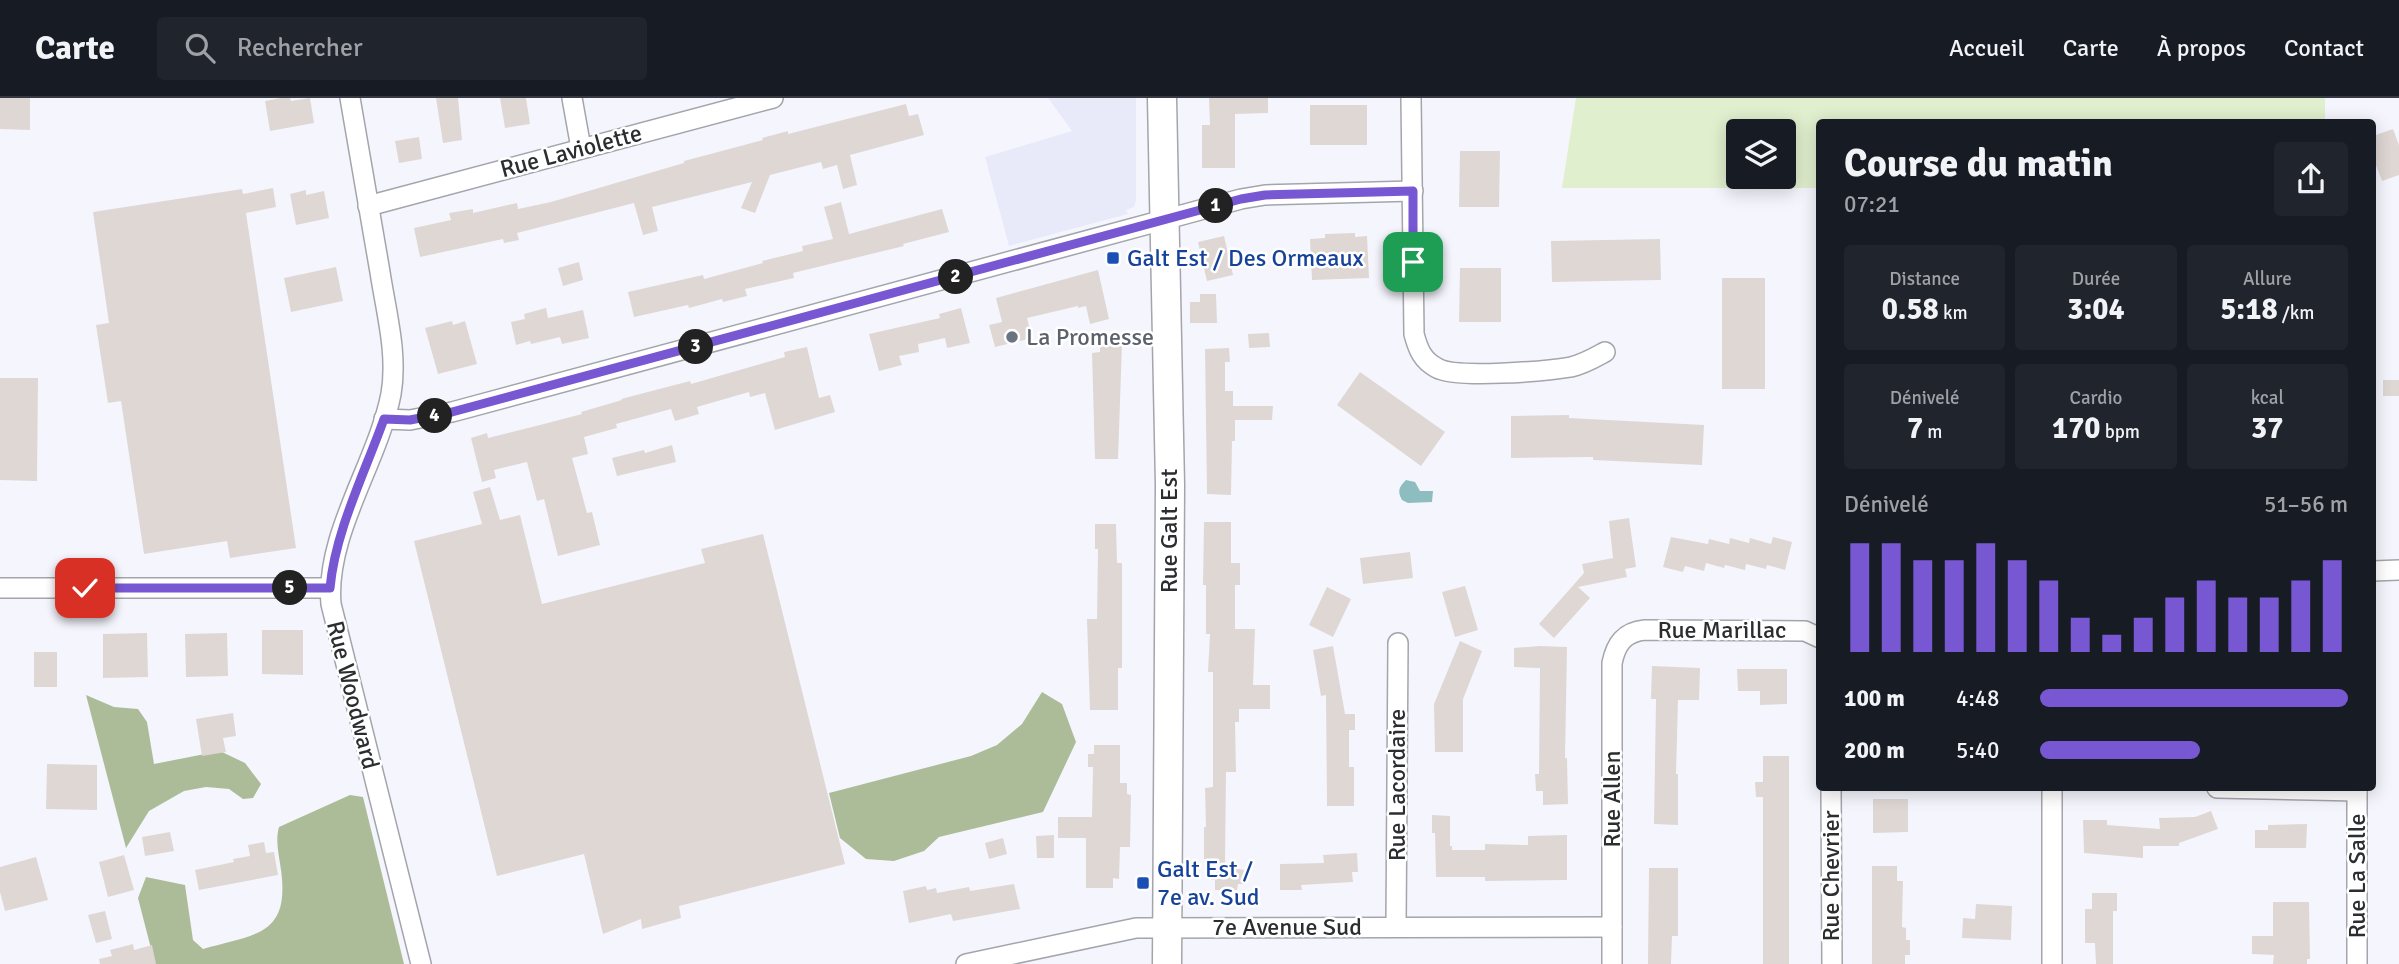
<!DOCTYPE html>
<html lang="fr">
<head>
<meta charset="utf-8">
<style>
	:root { --surface:#171b24; --page:#20242c; --text:#f1f3f6; --muted:#9ea1a6; --line:#363941; --accent:#7858d2 }
	body { margin:0; font-family:Signika,sans-serif; background:var(--page); color:var(--text); height:100vh; display:flex; flex-direction:column; font-size:26px; white-space:nowrap }
	* { box-sizing:border-box; margin:0 }
	p { font-size:23px; color:var(--muted) }
	.icon { flex:none; width:38px; height:38px; fill:none; stroke:currentColor; stroke-width:2; stroke-linecap:round; stroke-linejoin:round }
	.map { position:relative; flex:1; overflow:hidden }
	.details { position:absolute; left:1816px; top:21px; width:560px; height:672px; display:flex; flex-direction:column; background:var(--surface); border-radius:7px; box-shadow:0 4px 18px #0003 }
	.details>* { flex:none }
	.controls { position:absolute; left:1726px; top:21px; display:grid; gap:14px }
	.controls a { display:grid; place-items:center; width:70px; height:70px; border-radius:7px; background:var(--surface); box-shadow:0 4px 18px #0003; font-size:35px }
	.pin { position:absolute; display:grid; place-items:center; width:60px; height:60px; color:#fff; margin:-30px; border-radius:14px; box-shadow:0 4px 10px #0006 }
	.km { position:absolute; width:35px; height:35px; margin:-18px; border-radius:50%; background:#222; color:#fff; font-size:19px; line-height:35px; text-align:center }
	.round { display:grid; place-items:center; flex:none; width:74px; height:74px; border-radius:7px; background:var(--page) }
	.overview { display:flex; align-items:center; justify-content:space-between; height:119px; padding:0 28px }
	h1 { font-size:38px; font-weight:700; line-height:52px }
	.metrics { display:grid; grid-template-columns:repeat(3,1fr); gap:10px; height:119px; padding:7px 28px }
	.metrics div { display:grid; align-content:center; border-radius:7px; background:var(--page); text-align:center }
	.metrics b { font-size:30px; font-weight:700 }
	.metrics small { font-size:19px; font-weight:400 }
	.metrics p { font-size:19px }
	.chart { height:196px; padding:14px 28px }
	.chart p { display:flex; justify-content:space-between }
	.chart svg { width:100%; height:126px; margin-top:7px; stroke:var(--accent); stroke-width:6 }
	ul { padding:0 28px; list-style:none; font-size:23px }
	li { display:grid; grid-template-columns:112px 84px 1fr; align-items:center; height:52px }
	li i { height:18px; border-radius:9px; background:var(--accent) }
	header { display:flex; align-items:center; gap:42px; box-sizing:border-box; height:98px; padding:0 35px; background:var(--surface); border-bottom:2px solid var(--line) }
	header strong { font-size:33px }
	nav { display:flex; gap:38px; margin-inline-start:auto; font-size:24px }
	.search { width:490px; height:63px; background:var(--page); display:flex; align-items:center; gap:18px; box-sizing:border-box; padding:0 24px; border-radius:7px; color:var(--muted); font-size:26px }
	.map>svg:first-child { display:block }
	.built { fill:#e8eaf9 }
	.green { fill:#e0efce; fill-rule:evenodd }
	.forest { fill:#acbc99 }
	.water { fill:#8dbdbe }
	.building { fill:#dfd7d4 }
	.lines { fill:none; stroke-linecap:round; stroke-linejoin:round }
	.street-casing { stroke:#a4a5ac; stroke-width:22 }
	.secondary-casing { stroke:#a4a5ac; stroke-width:31 }
	.street { stroke:#fff; stroke-width:19 }
	.secondary { stroke:#fff; stroke-width:28 }
	.route-casing { stroke:#fff; stroke-width:14 }
	.route { stroke:#7858d2; stroke-width:9 }
	.transit-dot { fill:#1a4fb4; stroke:#fff; stroke-width:2.5 }
	.worship-dot { fill:#6b7280; stroke:#fff; stroke-width:2.5 }
	.labels { text-anchor:middle; stroke-width:5; stroke-linejoin:round; paint-order:stroke }
	.street-label { font-size:24px; fill:#2c2d2f; stroke:#fff }
	.transit-label { font-size:24px; fill:#164399; stroke:#fff; text-anchor:start }
	.worship-label { font-size:24px; fill:#5b616d; stroke:#fff; text-anchor:start }
</style>
</head>
<body>
<header>
<strong>Carte</strong>
<div class="search"><svg class="icon" aria-label="search" viewBox="0 0 24 24"><circle cx="10" cy="10" r="6"/><path d="M15 15l6 6"/></svg>Rechercher</div>
<nav><a>Accueil</a><a>Carte</a><a>À propos</a><a>Contact</a></nav>
</header>
<div class="map">
<svg width="2399" height="866" viewBox="0 0 2399 866">
	<rect width="100%" height="100%" fill="#f5f6fd"/>
	<path class="built" d="M1048,0H1136V102L1134,109L1126,112L1128,116L1009,148L985,59L1072,33Z"/>
	<path class="green" d="M1576,0H2325V24H1820V90H1562ZM1738,33H1783V79H1738Z"/>
	<g class="forest">
		<path d="M1042,594L1062,606L1076,644L1043,714L939,739L924,753L894,763L866,761L840,740L829,695L971,658L997,647L1022,626Z"/>
		<path d="M86,597L114,609L138,611L147,624L154,666L220,653L245,665L261,686L253,700L243,701L229,691L206,689L184,693L149,713L126,750Z"/>
		<path d="M350,697L363,699L404,866H155L138,800L146,779L185,787L193,842L203,851C255,836 290,838 281,772C279,757 275,743 279,729Z"/>
	</g>
	<path class="water" d="M1406,382L1415,384L1420,393H1433L1432,404L1408,405L1402,402C1397,393 1399,389 1406,382Z"/>
	<g class="building">
		<path d="M0,0H30V32L0,31Z"/>
		<path d="M281,0H290L291,3L310,0L314,25L270,33L265,3Z"/>
		<path d="M436,0H458L462,42L443,45Z"/>
		<path d="M500,0H526L530,26L505,30Z"/>
		<path d="M1209,0H1268V15L1235,16V70H1202V27H1210Z"/>
		<path d="M906,6L909,18L918,16L924,37L850,57L857,87L843,91L837,67L823,71L821,64L770,77L755,115L741,110L752,84L652,109L658,133L643,137L634,105L517,135L519,142L504,145L503,141L420,159L414,130L451,122L449,115L473,111V115L517,105L518,111L551,104L684,65V63L763,42L762,40L788,33V36Z"/>
		<rect x="1310" y="7" width="57" height="40"/>
		<path d="M2393,31L2399,47V77L2382,83L2373,59V38Z"/>
		<path d="M419,39L422,61L399,65L395,43Z"/>
		<path d="M1460,53H1500L1499,109H1459Z"/>
		<path d="M273,90L276,109L246,115L296,450L230,460L227,443L144,456L121,303L108,305L96,227L109,225L93,114L242,91L243,96Z"/>
		<path d="M306,92V97L324,93L329,120L296,127L290,96Z"/>
		<path d="M841,104L849,136L942,111L949,134L903,146L904,148L793,175L794,180L745,191L747,198L723,204L722,201L689,210L688,207L634,219L628,194L703,177L704,181L763,165L762,163L803,153L802,148L833,141L824,109Z"/>
		<path d="M1355,135V139L1367,138L1369,180L1312,182L1310,141L1325,140V136Z"/>
		<path d="M1224,138L1233,177L1207,183L1198,144Z"/>
		<path d="M1660,141L1661,182L1552,184L1551,143Z"/>
		<path d="M579,164L583,182L563,188L558,170Z"/>
		<path d="M336,169L343,203L291,214L284,180Z"/>
		<path d="M1460,170H1501V224H1459Z"/>
		<path d="M1098,172L1109,221L1090,226L1086,208L1078,210V208L1027,220L1032,240L995,249L989,227L1002,224L996,200Z"/>
		<rect x="1722" y="180" width="43" height="111"/>
		<path d="M1200,196H1216L1217,225H1190V204H1200Z"/>
		<path d="M546,210L548,220L583,212L589,240L562,246L560,239L531,246L530,243L516,247L511,224L525,221L524,216Z"/>
		<path d="M961,210L970,245L947,250L945,240L918,246L919,254L899,258L902,267L879,273L869,236L940,220L939,216Z"/>
		<path d="M452,223L453,227L465,223L477,266L438,276L425,230Z"/>
		<path d="M1269,235L1270,249L1249,250L1248,236Z"/>
		<path d="M1100,246H1122L1118,361H1095L1092,255L1100,254Z"/>
		<path d="M807,249L819,300L830,297L835,314L775,332L765,295L750,299L749,294L697,309L699,316L675,323L671,311L616,326L617,330L584,339L588,356L572,360L587,415L592,414L600,447L558,458L544,401L537,403L527,364L494,372L496,380L482,384L471,340L487,335L488,340L540,327L582,316L581,314L622,302L621,301L690,283L691,286L785,259L784,254Z"/>
		<path d="M1229,250L1230,264H1225V293H1233V308H1273L1272,322H1235V343H1232L1231,397L1207,396L1205,251Z"/>
		<path d="M1360,274L1445,334L1421,368L1337,307Z"/>
		<path d="M0,280H38L37,383L0,382Z"/>
		<rect x="2383" y="282" width="16" height="16"/>
		<path d="M1569,317V320L1704,327L1702,367L1593,362V359L1511,360V318Z"/>
		<path d="M672,347L676,364L617,378L612,360L644,352L645,355Z"/>
		<path d="M490,389L500,422L520,417L542,506L705,465L701,451L763,436L845,766L679,808L681,820L642,831L641,821L603,836L584,756L497,778L414,443L482,426L473,394Z"/>
		<path d="M1629,420L1636,469L1625,471L1627,479L1578,489L1590,500L1554,540L1539,526L1584,475L1582,466L1613,460L1609,423Z"/>
		<path d="M1204,424H1231V465H1240V487H1235V531H1255L1253,587H1270V611H1239V624H1235L1236,674H1226L1225,768H1238V771L1245,772V786H1238L1237,792H1215V782H1211V761H1204V729H1206L1205,690L1213,689V574H1208L1210,536H1206V487H1203Z"/>
		<path d="M1095,426H1116L1117,465H1122V570H1118V612H1090L1087,521H1097L1098,451H1095Z"/>
		<path d="M1671,439L1708,446L1709,441L1729,446L1730,440L1749,445L1750,440L1771,446L1773,439L1792,444L1785,472L1767,467L1766,471L1746,466L1745,472L1725,467L1724,470L1706,465L1704,473L1685,468L1683,474L1663,469Z"/>
		<path d="M1410,454L1413,480L1363,486L1360,460Z"/>
		<path d="M1465,488L1478,532L1455,539L1442,494Z"/>
		<path d="M1327,489L1351,501L1333,539L1309,527Z"/>
		<path d="M262,532H303V577L262,576Z"/>
		<path d="M147,535L148,579L103,580V536Z"/>
		<path d="M227,535L228,578L186,579L185,536Z"/>
		<path d="M1460,543L1482,553L1463,601V654H1435L1434,606Z"/>
		<path d="M1333,548L1345,616H1355V632H1349V669H1354V708H1327L1326,597L1321,598L1313,552Z"/>
		<path d="M1540,548L1567,549L1565,660H1567L1568,706L1543,707V693H1536L1535,676H1539L1540,570L1514,569V550Z"/>
		<rect x="34" y="554" width="23" height="35"/>
		<path d="M1652,568L1700,570L1699,602H1678L1676,676H1678V727L1654,726L1656,601H1651Z"/>
		<path d="M1737,571H1787V606L1760,607V593H1738Z"/>
		<path d="M233,615L236,638L223,640L226,654L202,658L196,621Z"/>
		<path d="M1094,647H1120V685H1127V696L1131,697L1130,749H1120L1119,781L1113,780V790H1086V740H1058V719H1092L1093,669H1088V656H1094Z"/>
		<path d="M1763,658H1789V866H1763V699H1756L1755,684H1763Z"/>
		<path d="M47,666L97,667V712L46,711Z"/>
		<path d="M1873,701H1908V734L1873,735Z"/>
		<path d="M2211,713L2218,731L2179,745V748H2143V760L2084,755L2083,722H2107V727L2160,731L2159,720L2195,719Z"/>
		<path d="M1432,717L1450,718V748H1452V752H1485V746L1528,747V738L1567,737V782L1485,783V779H1436L1435,735H1432Z"/>
		<path d="M2307,726L2306,750H2255V732H2268V727Z"/>
		<path d="M170,734L174,753L145,758L142,739Z"/>
		<path d="M1054,737V760H1037L1036,738Z"/>
		<path d="M1003,740L1007,756L989,761L985,745Z"/>
		<path d="M264,744L266,755L274,754L278,777L199,792L195,772L234,764L233,761L250,758L248,747Z"/>
		<path d="M1357,755L1358,774H1352L1353,784L1301,787L1302,792H1280V766L1324,765L1323,757Z"/>
		<path d="M124,757L134,792L108,799L99,764Z"/>
		<path d="M36,759L48,802L5,813L0,794V769Z"/>
		<path d="M1872,768H1897V783H1903L1902,829L1906,830V842H1910V857H1905V866H1872Z"/>
		<path d="M1649,770H1678V838H1672L1671,866H1648Z"/>
		<path d="M1014,786L1020,811L953,823L951,816L909,825L903,793L926,788L927,792L936,790L937,795L969,789L970,793Z"/>
		<path d="M2092,795H2117V813H2113V866H2096L2095,845H2085V811H2092Z"/>
		<path d="M2273,804H2309L2310,861H2307V866H2273L2274,857L2252,856V838H2273Z"/>
		<path d="M1976,806L2012,808L2011,842L1962,840L1963,820L1975,821Z"/>
		<path d="M105,813L112,841L96,845L88,817Z"/>
		<path d="M133,846L134,852L152,847L156,866H100L99,861L112,858L110,852Z"/>
	</g>
	<g class="lines">
		<g class="street-casing">
			<g id="street">
				<path d="M350,0C360,58 370,116 380,174C386,214 398,256 391,296C378,364 325,436 331,506L421,866"/>
				<path d="M572,0L581,50"/>
				<path d="M1411,0L1414,236C1418,251 1422,262 1437,270C1456,281 1547,273 1571,269C1584,266 1594,260 1605,254"/>
				<path d="M368,108L773,0"/>
				<path d="M384,321L410,322L452,314L1241,101L1265,97L1413,93"/>
				<path d="M2373,473L2399,472"/>
				<path d="M0,490H330"/>
				<path d="M1831,690L1832,866"/>
				<path d="M2052,690V866"/>
				<path d="M2217,690L2357,693"/>
				<path d="M1396,829L1398,545"/>
				<path d="M966,866L1136,830L1612,829"/>
				<path d="M1612,866V565C1616,546 1624,534 1645,532L1805,533L1820,540"/>
				<path d="M2357,866V690"/>
			</g>
		</g>
		<g class="secondary-casing">
			<path id="secondary" d="M1162,0L1170,387L1167,866"/>
		</g>
		<use href="#street" class="street"/>
		<use href="#secondary" class="secondary"/>
	</g>
	<g class="lines">
		<g class="route-casing">
			<path id="route" d="M85,490H330C335,434 365,374 384,321L410,322L452,314L1241,101L1265,97L1413,93V164"/>
		</g>
		<use href="#route" class="route"/>
	</g>
	<g class="transit-dot">
		<rect x="1106" y="153" width="14" height="14" rx="3.5"/>
		<rect x="1136" y="778" width="14" height="14" rx="3.5"/>
	</g>
	<circle class="worship-dot" cx="1012" cy="239" r="7"/>
	<g class="labels">
		<g class="street-label">
			<text transform="translate(571 53) rotate(-15)" y="8">Rue Laviolette</text>
			<text transform="translate(1169 433) rotate(-90)" y="8">Rue Galt Est</text>
			<text x="1722" y="540">Rue Marillac</text>
			<text transform="translate(353 597) rotate(76)" y="8">Rue Woodward</text>
			<text transform="translate(1397 687) rotate(-90)" y="8">Rue Lacordaire</text>
			<text transform="translate(1612 701) rotate(-90)" y="8">Rue Allen</text>
			<text transform="translate(1831 778) rotate(-90)" y="8">Rue Chevrier</text>
			<text transform="translate(2357 778) rotate(-90)" y="8">Rue La Salle</text>
			<text x="1287" y="837">7e Avenue Sud</text>
		</g>
		<g class="transit-label">
			<text x="1127" y="168">Galt Est / Des Ormeaux</text>
			<text x="1157" y="779">Galt Est /<tspan x="1157" dy="28">7e av. Sud</tspan></text>
		</g>
		<g class="worship-label">
			<text x="1026" y="247">La Promesse</text>
		</g>
	</g>
</svg>
<div class="controls">
<a><svg class="icon" aria-label="layers" viewBox="0 0 24 24"><path d="M12 4l9 5-9 5-9-5zM3 14l9 5 9-5"/></svg></a>
</div>
<div class="pin" style="left:1413px;top:164px;background:#1e9e55"><svg class="icon" aria-label="arrive" viewBox="0 0 24 24"><path d="M6 21V4h12l-3 4 3 4H6"/></svg></div>
<div class="pin" style="left:85px;top:490px;background:#d93025"><svg class="icon" aria-label="check" viewBox="0 0 24 24"><path d="M5 12l5 5 9-10"/></svg></div>
<b class="km" style="left:1216px;top:108px">1</b>
<b class="km" style="left:956px;top:179px">2</b>
<b class="km" style="left:696px;top:249px">3</b>
<b class="km" style="left:435px;top:318px">4</b>
<b class="km" style="left:290px;top:490px">5</b>
<section class="details">
<div class="overview"><div><h1>Course du matin</h1><p>07:21</p></div><a class="round"><svg class="icon" aria-label="share" viewBox="0 0 24 24"><path d="M12 15V3M7 8l5-5 5 5M5 13v7h14v-7"/></svg></a></div>
<div class="metrics">
<div><p>Distance</p><b>0.58<small> km</small></b></div>
<div><p>Durée</p><b>3:04</b></div>
<div><p>Allure</p><b>5:18<small> /km</small></b></div>
</div>
<div class="metrics">
<div><p>Dénivelé</p><b>7<small> m</small></b></div>
<div><p>Cardio</p><b>170<small> bpm</small></b></div>
<div><p>kcal</p><b>37</b></div>
</div>
<div class="chart"><p><span>Dénivelé</span>51–56 m</p>
<svg viewBox="0 0 160 44" preserveAspectRatio="none"><path d="M5 44V6M15 44V6M25 44V12M35 44V12M45 44V6M55 44V12M65 44V19M75 44V32M85 44V38M95 44V32M105 44V25M115 44V19M125 44V25M135 44V25M145 44V19M155 44V12"/></svg>
</div>
<ul>
<li><b>100 m</b>4:48<i style="width:100%"></i></li>
<li><b>200 m</b>5:40<i style="width:52%"></i></li>
</ul>
</section>
</div>
</body>
</html>
